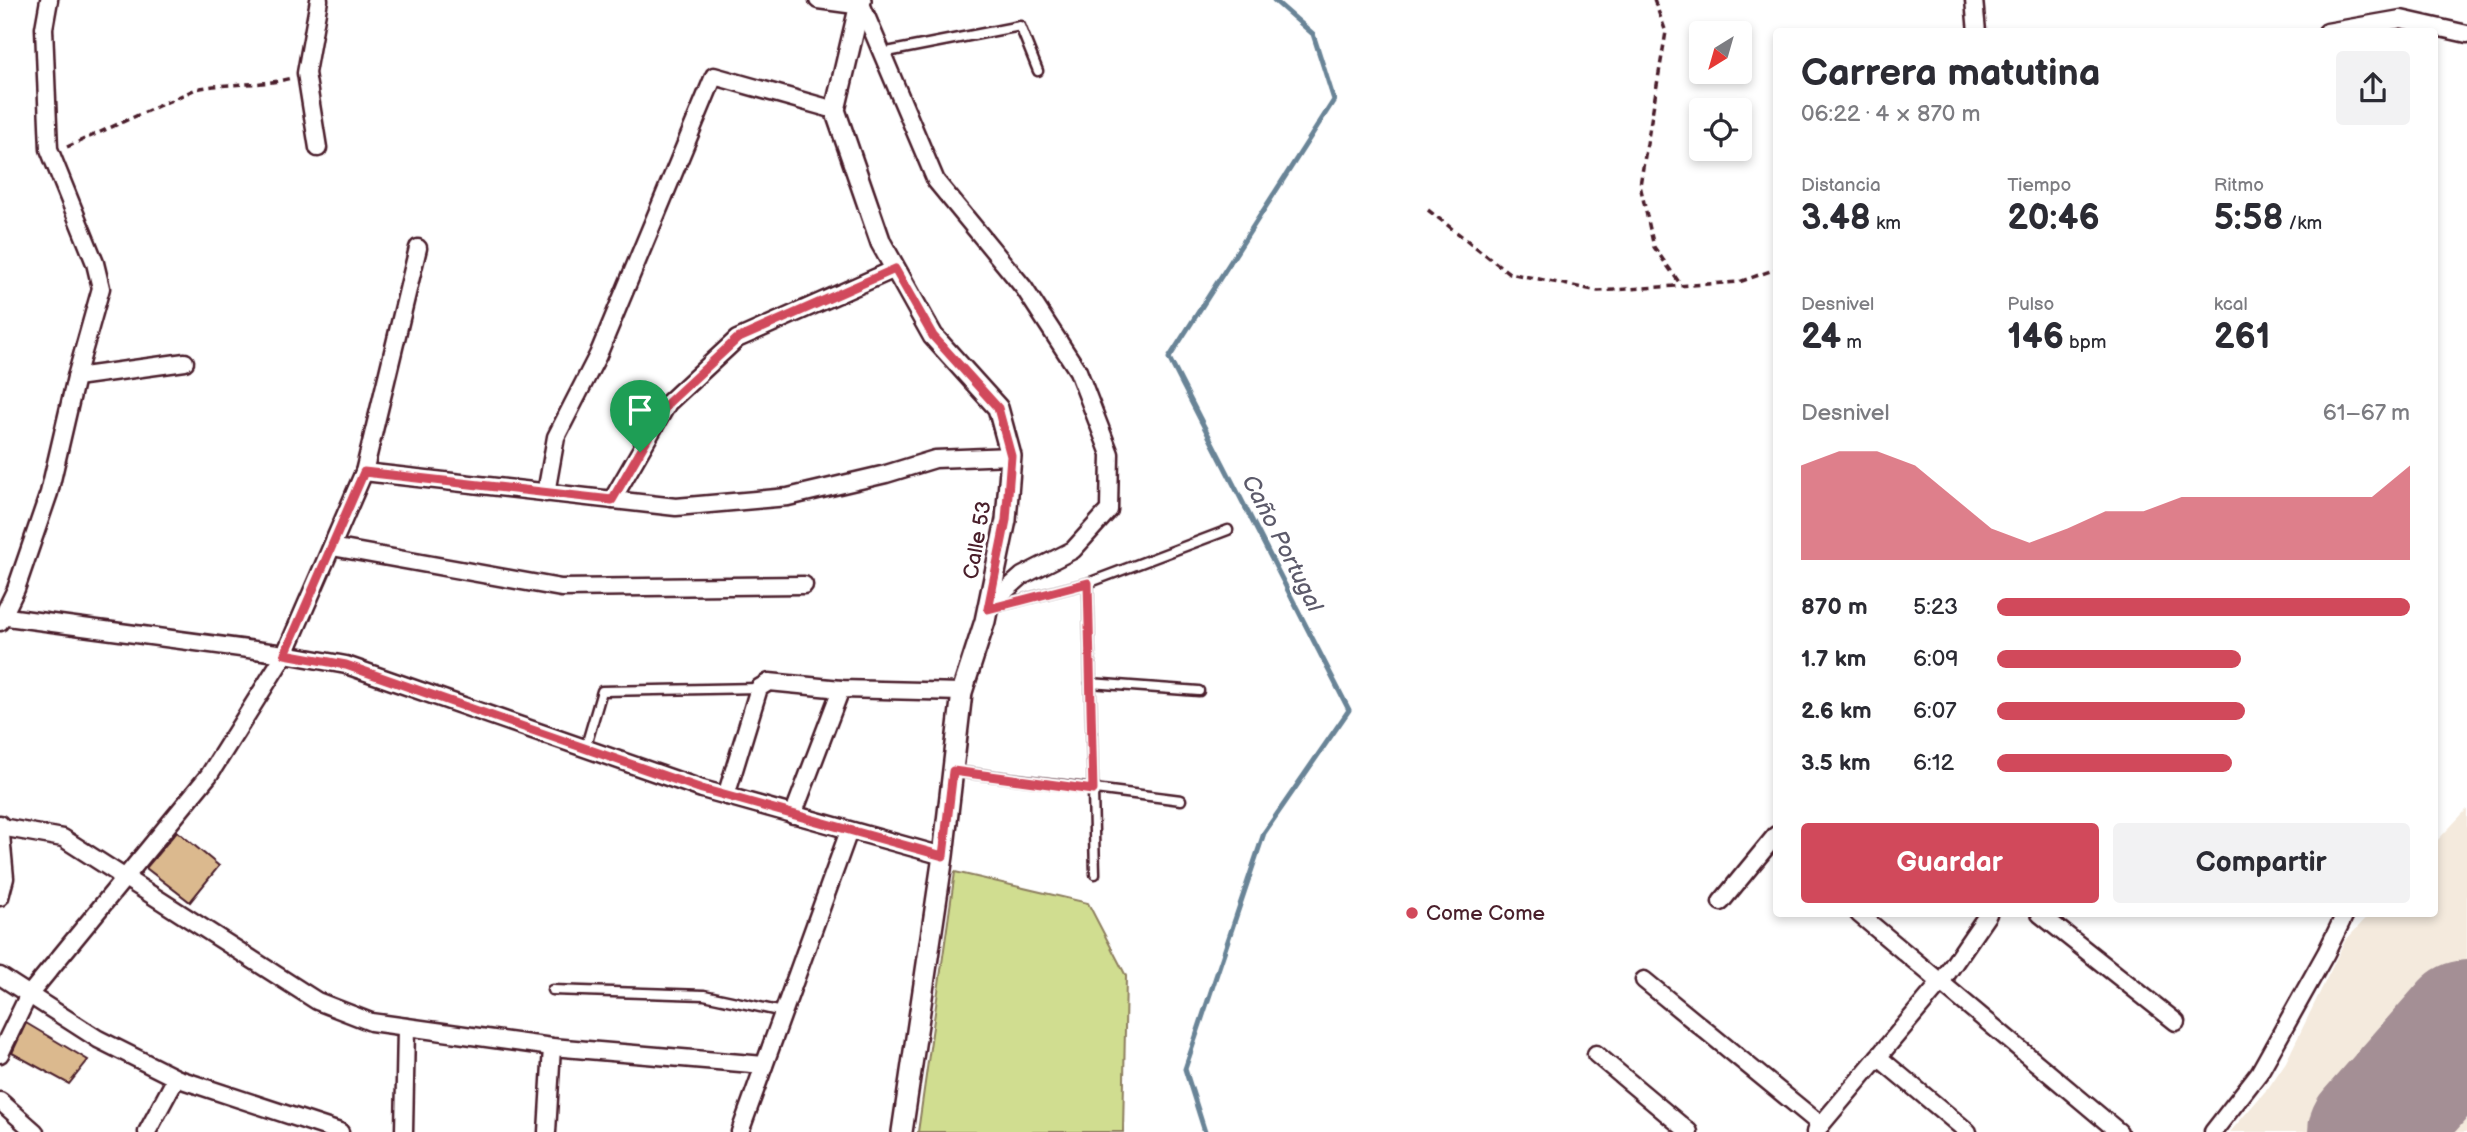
<!DOCTYPE html>
<html lang="es">
<head>
<meta charset="utf-8">
<style>
	:root { --surface:#fff; --page:#f2f2f3; --text:#2b2b33; --muted:#7c7c81; --accent:#d1495b }
	body { margin:0; font-family:"Balsamiq Sans",sans-serif; background:var(--page); color:var(--text); height:100vh; display:flex; flex-direction:column; font-size:26px; white-space:nowrap }
	* { box-sizing:border-box; margin:0 }
	p { font-size:23px; color:var(--muted) }
	.icon { flex:none; width:38px; height:38px; fill:none; stroke:currentColor; stroke-width:2; stroke-linecap:round; stroke-linejoin:round }
	.map { position:relative; flex:1; overflow:hidden }
	.sheet { position:absolute; left:1773px; top:28px; width:665px; height:889px; display:flex; flex-direction:column; background:var(--surface); border-radius:7px; box-shadow:0 4px 10px #0003 }
	.sheet>* { flex:none }
	.needle { width:46px; rotate:217deg }
	.controls { position:absolute; left:1689px; top:21px; display:grid; gap:14px }
	.controls a { display:grid; place-items:center; width:63px; height:63px; border-radius:7px; background:var(--surface); box-shadow:0 4px 10px #0003; font-size:35px }
	.pin { position:absolute; display:grid; place-items:center; width:60px; height:60px; color:#fff; margin:-72px -30px; border-radius:50% 50% 50% 0; rotate:-45deg; box-shadow:0 0 7px #0007 }
	.pin .icon { rotate:45deg }
	.round { display:grid; place-items:center; flex:none; width:74px; height:74px; border-radius:7px; background:var(--page) }
	.head { display:flex; align-items:center; justify-content:space-between; height:119px; padding:0 28px }
	h1 { font-size:38px; font-weight:600; line-height:52px }
	.stats { display:grid; grid-template-columns:repeat(3,1fr); gap:10px; height:119px; padding:7px 28px }
	.stats div { display:grid; align-content:center }
	.stats b { font-size:35px; font-weight:600 }
	.stats small { font-size:19px; font-weight:400 }
	.stats p { font-size:19px }
	.chart { height:196px; padding:14px 28px }
	.chart p { display:flex; justify-content:space-between }
	.chart svg { width:100%; height:126px; margin-top:7px; fill:var(--accent); opacity:.7 }
	.primary-button { display:flex; gap:14px; margin-top:auto; padding:14px 28px }
	.primary-button a { flex:1; height:80px; border-radius:7px; background:var(--accent); color:#fff; font-size:28px; font-weight:600; line-height:80px; text-align:center }
	.primary-button a+a { background:var(--page); color:var(--text) }
	ul { padding:0 28px; list-style:none; font-size:23px }
	li { display:grid; grid-template-columns:112px 84px 1fr; align-items:center; height:52px }
	li i { height:18px; border-radius:9px; background:var(--accent) }
	.map>svg:first-child { display:block }
	.built { fill:#f4eadd }
	.green { fill:#d0dd90; stroke:#8d7e5e; stroke-width:2 }
	.lines { fill:none; stroke-linecap:round; stroke-linejoin:round }
	.stream { stroke:#698497; stroke-width:5 }
	.runway { stroke:#a48f95; stroke-width:126 }
	.building { fill:#dbb98e; stroke:#4a1f2b; stroke-width:2 }
	.service-casing { stroke:#4a1f2b; stroke-width:13 }
	.minor-casing { stroke:#4a1f2b; stroke-width:21 }
	.tertiary-casing { stroke:#4a1f2b; stroke-width:24 }
	.path { stroke:#4a1f2b; stroke-width:3.5; stroke-dasharray:7 5; stroke-linecap:butt }
	.service { stroke:#fff; stroke-width:8 }
	.minor { stroke:#fff; stroke-width:16 }
	.tertiary { stroke:#fff; stroke-width:19 }
	.route-casing { stroke:#fff; stroke-width:14 }
	.route { stroke:#d1495b; stroke-width:9 }
	.poi-dot { fill:#d1495b; stroke:#fff; stroke-width:2.5 }
	.labels { text-anchor:middle; stroke-width:6; stroke-linejoin:round; paint-order:stroke }
	.street-label { font-size:21px; fill:#4a1f2b; stroke:#fff }
	.poi-label { font-size:21px; fill:#4a1f2b; stroke:#fff; text-anchor:start }
	.water-label { font-size:23px; font-style:italic; fill:#5c5a6a; stroke:#fff }
</style>
</head>
<body>
<div class="map">
<svg width="2467" height="1132" viewBox="0 0 2467 1132">
	<rect width="100%" height="100%" fill="#fff"/>
	<filter id="ink" filterUnits="userSpaceOnUse"><feTurbulence type="fractalNoise" baseFrequency=".0143" numOctaves="2"/><feDisplacementMap in="SourceGraphic" scale="14" xChannelSelector="R" yChannelSelector="G"/><feConvolveMatrix kernelMatrix="1 2 1 2 8 2 1 2 1" color-interpolation-filters="sRGB"/></filter>
	<g filter="url(#ink)">
		<path class="built" d="M2467,809V1132H2230L2269,1087L2286,1062L2345,941L2370,914H2434V844Z"/>
		<path class="green" d="M955,872L1088,903L1126,976L1123,1132H918Z"/>
		<g class="lines">
			<path class="stream" d="M1205,1132L1185,1069L1264,833L1349,710L1169,358L1334,100L1313,34L1274,0"/>
			<path class="runway" d="M2371,1132L2467,1023"/>
		</g>
		<g class="building">
			<path d="M177,831L219,866L190,902L146,868Z"/>
			<path d="M26,1023L88,1060L69,1084L12,1053Z"/>
		</g>
		<g class="lines">
			<g class="service-casing">
				<g id="service">
					<path d="M882,53L1020,26L1038,71"/>
					<path d="M1088,583L1095,874"/>
					<path d="M990,608L1088,583L1228,530"/>
					<path d="M1090,683L1199,691"/>
					<path d="M585,749L602,691L759,688"/>
					<path d="M953,771L1181,800"/>
					<path d="M552,990L704,995L783,1012"/>
				</g>
			</g>
			<g class="minor-casing">
				<g id="minor">
					<path d="M818,0L862,6L936,181L1024,288L1078,371L1110,454L1109,510L1073,550L1022,576L988,606"/>
					<path d="M1974,0L1977,32"/>
					<path d="M2327,32L2401,19L2467,34"/>
					<path d="M318,148L306,73L319,0"/>
					<path d="M76,377L185,362"/>
					<path d="M364,472L676,507L788,497L886,474L935,459L1011,456"/>
					<path d="M546,493L556,437L598,355L714,76L835,110"/>
					<path d="M612,500L668,403L737,339L895,269"/>
					<path d="M332,547L561,588L804,585"/>
					<path d="M0,616L285,654L346,665L702,789L943,856"/>
					<path d="M0,622L16,589L49,493L76,377L101,288L95,263L49,149L44,28L49,0"/>
					<path d="M726,796L759,688L769,682L841,689L962,692"/>
					<path d="M793,815L841,689"/>
					<path d="M0,824L5,878L0,897"/>
					<path d="M1,827L63,838L317,1001L371,1022L552,1047L764,1065"/>
					<path d="M1721,902L1776,835"/>
					<path d="M1859,914L2119,1132"/>
					<path d="M2040,914L2176,1022"/>
					<path d="M0,976L98,1039L176,1078L340,1132"/>
					<path d="M1644,980L1821,1125"/>
					<path d="M0,1054L28,996L209,775L285,654L364,472L418,248"/>
					<path d="M1596,1054L1689,1132"/>
					<path d="M1878,1057L1968,1132"/>
					<path d="M0,1101L35,1132"/>
					<path d="M147,1132L176,1078"/>
					<path d="M404,1132L406,1027"/>
					<path d="M547,1132L552,1047"/>
					<path d="M740,1132L849,831"/>
					<path d="M1815,1132L1942,981L1988,914"/>
					<path d="M2213,1132L2259,1073L2326,953L2345,914"/>
				</g>
			</g>
			<g class="tertiary-casing">
				<path id="tertiary" d="M861,0L835,110L881,243L933,336L998,408L1011,456L1006,520L985,621L962,692L943,856L902,1132"/>
			</g>
			<g class="path">
				<path d="M1654,0L1666,32L1640,185L1654,247L1681,285"/>
				<path d="M67,147L196,89C227,82 260,87 291,78"/>
				<path d="M1428,210L1509,273L1598,291L1739,282L1776,269"/>
			</g>
			<use href="#service" class="service"/>
			<use href="#minor" class="minor"/>
			<use href="#tertiary" class="tertiary"/>
		</g>
	</g>
	<g class="lines" filter="url(#ink)">
		<g class="route-casing">
			<path id="route" d="M895,269L933,336L998,408L1011,456L1006,520L988,609L1088,583L1093,790L953,771L943,856L702,789L346,665L285,654L364,472L612,500L668,403L737,339Z"/>
		</g>
		<use href="#route" class="route"/>
	</g>
	<circle class="poi-dot" cx="1412" cy="913" r="7"/>
	<g class="labels">
		<g class="street-label">
			<text transform="translate(977 540) rotate(-80)" y="7">Calle 53</text>
		</g>
		<g class="poi-label">
			<text x="1426" y="920">Come Come</text>
		</g>
		<g class="water-label">
			<text transform="translate(1283 543) rotate(63)" y="8">Caño Portugal</text>
		</g>
	</g>
</svg>
<div class="controls">
<a><svg class="needle" viewBox="-14 -14 28 28"><path d="M0-13l5 13h-10z" fill="#e53935"/><path d="M0 13l5-13h-10z" fill="#7c7c81"/></svg></a>
<a><svg class="icon" aria-label="locate" viewBox="0 0 24 24"><circle cx="12" cy="12" r="6"/><path d="M12 2v4M12 18v4M2 12h4M18 12h4"/></svg></a>
</div>
<div class="pin" style="left:640px;top:452px;background:#1e9e55"><svg class="icon" aria-label="arrive" viewBox="0 0 24 24"><path d="M6 21V4h12l-3 4 3 4H6"/></svg></div>
<section class="sheet">
<div class="head"><div><h1>Carrera matutina</h1><p>06:22 · 4 × 870 m</p></div><a class="round"><svg class="icon" aria-label="share" viewBox="0 0 24 24"><path d="M12 15V3M7 8l5-5 5 5M5 13v7h14v-7"/></svg></a></div>
<div class="stats">
<div><p>Distancia</p><b>3.48<small> km</small></b></div>
<div><p>Tiempo</p><b>20:46</b></div>
<div><p>Ritmo</p><b>5:58<small> /km</small></b></div>
</div>
<div class="stats">
<div><p>Desnivel</p><b>24<small> m</small></b></div>
<div><p>Pulso</p><b>146<small> bpm</small></b></div>
<div><p>kcal</p><b>261</b></div>
</div>
<div class="chart"><p><span>Desnivel</span>61–67 m</p>
<svg viewBox="0 0 160 44" preserveAspectRatio="none"><path d="M0 44V11L10 6L20 6L30 11L40 22L50 33L60 38L70 33L80 27L90 27L100 22L110 22L120 22L130 22L140 22L150 22L160 11V44z"/></svg>
</div>
<ul>
<li><b>870 m</b>5:23<i style="width:100%"></i></li>
<li><b>1.7 km</b>6:09<i style="width:59%"></i></li>
<li><b>2.6 km</b>6:07<i style="width:60%"></i></li>
<li><b>3.5 km</b>6:12<i style="width:57%"></i></li>
</ul>
<div class="primary-button"><a>Guardar</a><a>Compartir</a></div>
</section>
</div>
</body>
</html>
